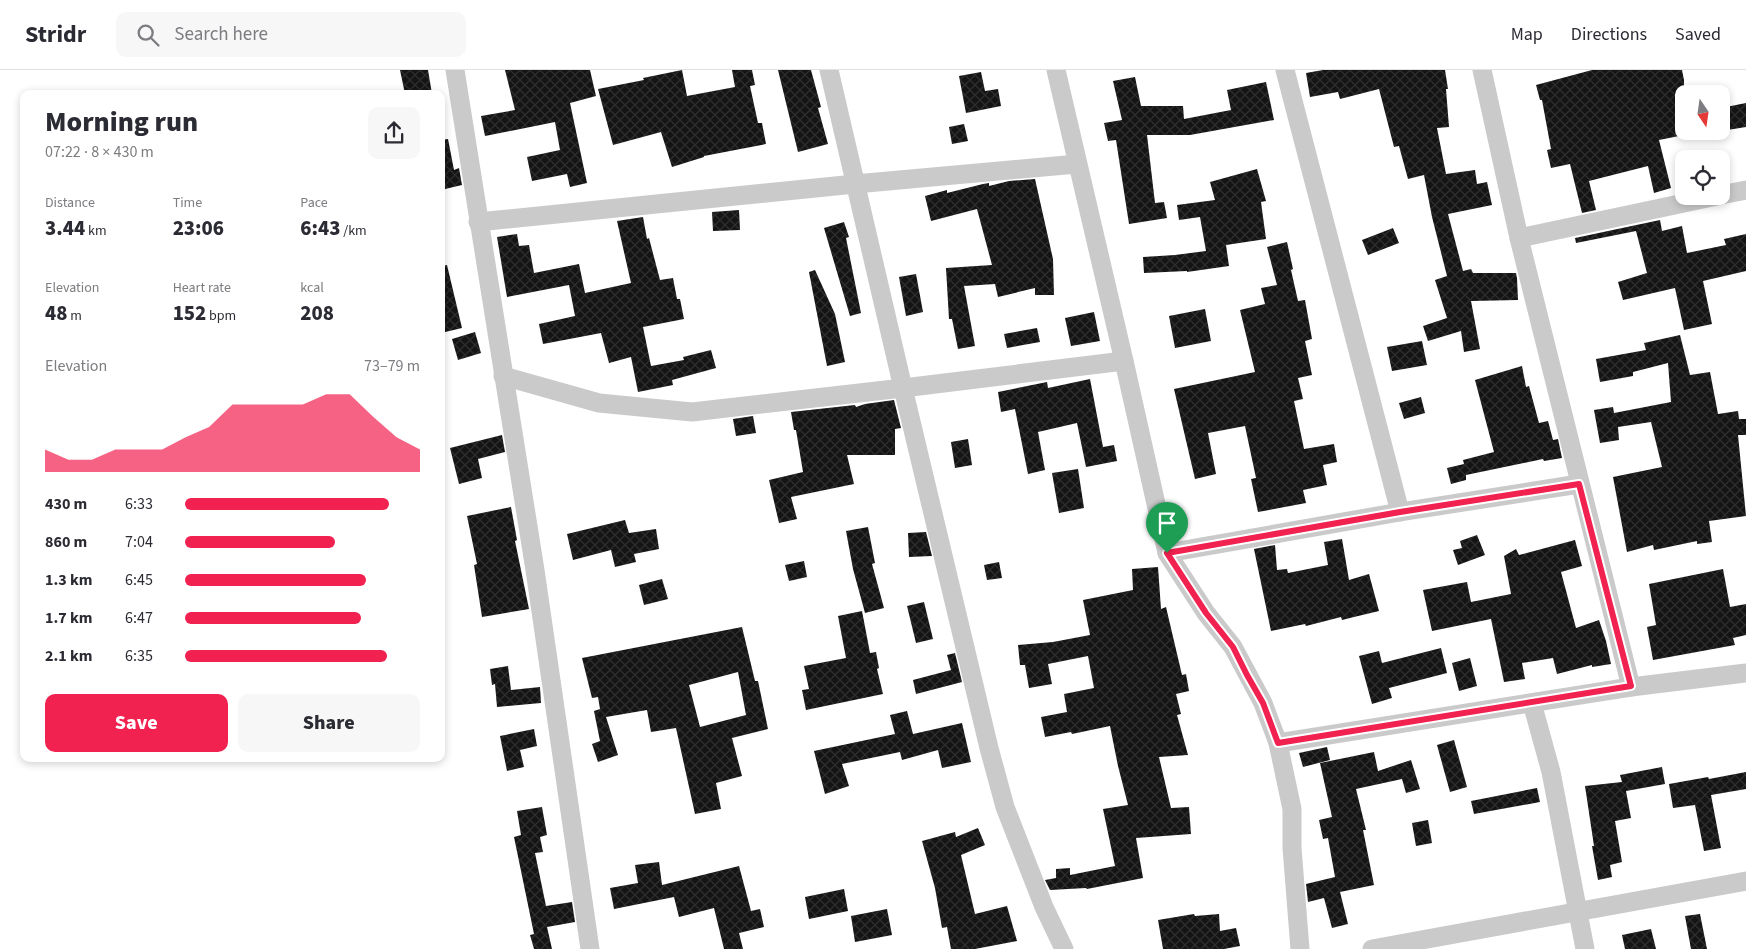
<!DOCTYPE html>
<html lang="en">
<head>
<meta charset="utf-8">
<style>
	:root { --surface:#fff; --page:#f7f7f7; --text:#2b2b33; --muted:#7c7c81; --line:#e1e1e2; --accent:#f12150 }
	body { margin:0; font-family:"Source Sans 3",sans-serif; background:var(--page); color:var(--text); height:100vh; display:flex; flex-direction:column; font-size:19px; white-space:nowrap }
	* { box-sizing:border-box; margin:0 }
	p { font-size:16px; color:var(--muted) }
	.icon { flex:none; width:28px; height:28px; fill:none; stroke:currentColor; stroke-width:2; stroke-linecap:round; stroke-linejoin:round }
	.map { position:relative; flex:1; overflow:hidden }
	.drawer { position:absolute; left:20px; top:20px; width:425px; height:672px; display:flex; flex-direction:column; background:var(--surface); border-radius:10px; box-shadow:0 2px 8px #0003 }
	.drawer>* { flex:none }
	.needle { width:32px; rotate:167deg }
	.controls { position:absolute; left:1675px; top:15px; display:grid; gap:10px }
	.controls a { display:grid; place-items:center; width:55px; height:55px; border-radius:10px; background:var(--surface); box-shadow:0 2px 8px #0003; font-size:25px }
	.pin { position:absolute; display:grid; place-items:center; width:42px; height:42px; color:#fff; margin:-51px -21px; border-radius:50% 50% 50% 0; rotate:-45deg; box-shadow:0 0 5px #0007 }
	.pin .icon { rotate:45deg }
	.round { display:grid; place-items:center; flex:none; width:52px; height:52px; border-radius:10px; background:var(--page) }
	.head { display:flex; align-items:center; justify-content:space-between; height:85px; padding:0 25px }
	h1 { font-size:28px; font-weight:800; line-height:38px }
	.figures { display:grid; grid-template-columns:repeat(3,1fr); gap:8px; height:85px; padding:5px 25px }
	.figures div { display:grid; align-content:center }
	.figures b { font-size:21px; font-weight:800 }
	.figures small { font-size:14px; font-weight:400 }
	.figures p { font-size:14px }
	.chart { height:140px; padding:10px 25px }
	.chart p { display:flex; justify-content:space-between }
	.chart svg { width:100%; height:90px; margin-top:5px; fill:var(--accent); opacity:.7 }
	.button { display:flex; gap:10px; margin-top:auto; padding:10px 25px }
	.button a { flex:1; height:58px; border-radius:10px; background:var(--accent); color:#fff; font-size:20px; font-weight:800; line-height:58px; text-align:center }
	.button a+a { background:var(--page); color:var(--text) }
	ul { padding:0 25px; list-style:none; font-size:16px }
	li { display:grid; grid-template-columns:80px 60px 1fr; align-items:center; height:38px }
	li i { height:12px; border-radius:6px; background:var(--accent) }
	header { display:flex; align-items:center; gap:30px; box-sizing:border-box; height:70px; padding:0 25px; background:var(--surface); border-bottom:1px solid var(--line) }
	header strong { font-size:24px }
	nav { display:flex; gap:28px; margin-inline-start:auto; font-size:18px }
	.search { width:350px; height:45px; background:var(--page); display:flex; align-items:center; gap:12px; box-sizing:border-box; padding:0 18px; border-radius:10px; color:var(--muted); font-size:19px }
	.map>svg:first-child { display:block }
	.building { fill:url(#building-cross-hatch); fill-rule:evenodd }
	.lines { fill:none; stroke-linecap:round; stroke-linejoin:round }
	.minor { stroke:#cacaca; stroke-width:19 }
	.route-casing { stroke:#fff; stroke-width:10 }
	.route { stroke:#f12150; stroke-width:6 }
</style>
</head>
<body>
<header>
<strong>Stridr</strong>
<div class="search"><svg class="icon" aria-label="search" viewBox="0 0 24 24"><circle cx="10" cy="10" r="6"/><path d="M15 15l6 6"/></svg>Search here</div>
<nav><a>Map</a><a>Directions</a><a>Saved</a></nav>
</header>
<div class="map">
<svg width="1746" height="879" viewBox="0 0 1746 879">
	<defs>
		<pattern id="building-cross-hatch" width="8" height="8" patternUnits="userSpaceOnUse" patternTransform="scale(1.25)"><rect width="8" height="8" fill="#141414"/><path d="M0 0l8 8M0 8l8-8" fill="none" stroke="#2e2e2e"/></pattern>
	</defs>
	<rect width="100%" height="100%" fill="#fff"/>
	<g class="building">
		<path d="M400,0H428L432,24H405Z"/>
		<path d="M505,0H590L596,26L570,33L587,113L570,117L567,104L532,111L527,87L560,80L555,52L485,66L481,46L515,40Z"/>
		<path d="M682,0L687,26L735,17L732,0H752L755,15L750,16L758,53H762L766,74L704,86V87L672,97L661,62L613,75L598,19L644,10L643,8Z"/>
		<path d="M778,0H811L821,37L818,38L828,74L798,82Z"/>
		<path d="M1323,0H1445L1448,19H1446L1449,57L1437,58L1446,104L1475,100L1477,114L1487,112L1492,135L1448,144L1463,201L1471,199L1473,203H1516L1517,208L1518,230L1471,231L1480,279L1464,282L1461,261L1428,271L1423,256L1447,248L1435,210L1447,206L1432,147L1424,105L1408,109L1399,76L1394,77L1379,19L1340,29L1338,22L1310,27L1306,3Z"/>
		<path d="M1592,0H1682L1684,10V65L1659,70L1671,118L1654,123L1648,96L1589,111L1596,140L1582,143L1570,94L1551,98L1547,80L1551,79L1542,30H1540L1536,15Z"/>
		<path d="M981,2L985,21L998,19L1001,36L966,43L959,6Z"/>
		<path d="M1135,7L1141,36H1183L1184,49L1231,40L1227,20L1266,12L1274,50L1190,65H1147L1155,133L1164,132L1167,148L1129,154L1116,70L1108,71L1104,53L1122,50L1113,11Z"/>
		<path d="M1746,33V57L1721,61V38Z"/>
		<path d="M964,54L968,71L952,74L949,57Z"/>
		<path d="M448,69L454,100L459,98L462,115L441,120V70Z"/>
		<path d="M1257,99L1266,131L1261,132L1266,169L1226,175L1229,196L1187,202V201L1144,203L1143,187L1175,185L1206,181L1200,147L1179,150L1177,135L1215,130L1210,112Z"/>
		<path d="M1035,109L1053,189L1054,225H1035V218L998,227L995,214L964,216L975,276L958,279L952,249H949L946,198L992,195L977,139L931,151L925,126L947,120V123L983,114L989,113V116L1009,111Z"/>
		<path d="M739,140L740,160L713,161L712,142Z"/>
		<path d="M643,147L647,169L649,168L660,210L673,208L677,229H680L684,249L643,257L651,296L684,290L683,287L711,280L716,298L672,310L673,315L638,322L631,287L609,293L601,263L543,274L539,254L575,246L569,215L507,227L497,167L517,164L519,176L529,175L534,203L579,194L585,223L631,213L617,151Z"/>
		<path d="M1660,150L1662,161L1682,156L1687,183L1726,175L1724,169L1746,164V201L1703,211L1712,254L1684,260L1675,218L1623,230L1618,212L1647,203L1636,161L1576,173L1575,168Z"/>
		<path d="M844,152L849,167L846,168L861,243L850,246L824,158Z"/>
		<path d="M1393,158L1399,173L1368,185L1362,170Z"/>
		<path d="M1287,172L1293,199L1291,200L1298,231L1305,230L1312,269L1305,271L1312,305L1298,308L1303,329L1294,331L1304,379L1334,374L1337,392L1323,395L1327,415L1303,420L1306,433L1258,442L1251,409L1256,408L1245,356L1208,363L1216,404L1195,409L1174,319L1255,302L1240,240L1265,234L1261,218L1277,215L1267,177Z"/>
		<path d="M447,195L462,258L441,263V196Z"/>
		<path d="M815,200L835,244L845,292L827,296L809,202Z"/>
		<path d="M916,204L923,242L906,246L899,207Z"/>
		<path d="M1205,239L1211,271L1175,278L1169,246Z"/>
		<path d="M1094,242L1100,271L1071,276L1065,248Z"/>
		<path d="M1037,258L1040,272L1007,278L1004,264Z"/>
		<path d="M475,262L481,283L458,290L452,269Z"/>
		<path d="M1680,265L1690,305L1710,302L1718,344L1738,341L1739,349H1746V365H1738L1746,446L1709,451L1712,472L1697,474V471L1654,480L1653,475L1627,482L1613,407L1662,397L1651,352L1618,357L1619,370L1600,373L1594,340L1613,337L1614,343L1671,332L1668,293L1633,302V306L1600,312L1596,289L1646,280L1644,273Z"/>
		<path d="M1422,271L1427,295L1392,301L1387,277Z"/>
		<path d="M1522,296L1526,317L1529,316L1539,353L1548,351L1553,370L1558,369L1562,388L1544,391L1543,389L1466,405V402V410L1451,414L1447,398L1464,394L1463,390L1494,382L1475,310Z"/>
		<path d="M1090,309L1103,377L1114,375L1117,391L1086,397L1077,353L1038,362L1045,400L1028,404L1015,339L1001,342L998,322L1047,312L1048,318Z"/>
		<path d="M1421,327L1425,343L1404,349L1399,333Z"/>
		<path d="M894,330L901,358L895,359V385H847L854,414L791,427L797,449L779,453L769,410L803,402L796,360H794L791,342L855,335L856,337L865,334Z"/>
		<path d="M753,346L756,363L736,366L733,349Z"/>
		<path d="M502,365L505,382L478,389L482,408L459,414L450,378Z"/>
		<path d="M968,369L972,395L955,398L951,372Z"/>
		<path d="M1078,399L1084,438L1059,443L1052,403Z"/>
		<path d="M511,437L517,470L515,471L529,539L482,547L474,495L477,494L467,446Z"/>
		<path d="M625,450L629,463L656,459L659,479L634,484L636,492L615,497L611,480L573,490L567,464Z"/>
		<path d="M868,457L875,493L872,494L884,538L865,543L853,499L846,461Z"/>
		<path d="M926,462L932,486L909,487L908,463Z"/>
		<path d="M1477,465L1485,485L1458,495L1453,480L1462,478L1460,471Z"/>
		<path d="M1342,469L1349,510L1369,504L1379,541L1354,547L1342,550L1341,547L1306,556L1305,554L1271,561L1254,479L1275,475L1277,500L1287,499L1288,503L1328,495L1324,472Z"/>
		<path d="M1575,470L1582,496L1561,502L1576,558L1599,550L1606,571L1611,594L1592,597V595L1557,604L1553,588L1522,593L1525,609L1504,612L1491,549L1432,561L1423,520L1467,512L1471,532L1511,524L1504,486L1516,479L1519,485Z"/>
		<path d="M804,491L807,507L789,511L785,495Z"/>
		<path d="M999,492L1002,508L987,510L984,495Z"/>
		<path d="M1158,497L1161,539L1166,537L1182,605L1186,604L1189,621L1176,624L1181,644L1177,645L1188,685L1159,687L1171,738L1189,737L1191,764L1136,768L1143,808L1087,819L1086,818L1050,820L1045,810L1056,808V799L1070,798V805L1115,796L1103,739L1128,735L1118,696L1110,656L1072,664L1071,662L1045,667L1041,647L1067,642L1064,624L1094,618L1088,586L1048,594L1052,614L1029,618L1025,595H1020L1018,575L1053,572L1090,565L1083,530L1133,520L1132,499Z"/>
		<path d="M1723,499L1730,537L1746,534V565L1733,568L1735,575L1653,590L1647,557L1656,555L1649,514Z"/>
		<path d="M662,509L668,529L644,535L639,515Z"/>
		<path d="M924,532L933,569L916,573L907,536Z"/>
		<path d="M862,541L870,583L876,582L879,598L877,599L883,624L806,640L802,620L809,619L804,596L846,588L838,546Z"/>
		<path d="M742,557L755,611H758L768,659L732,668L742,706L716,713L721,739L695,744L676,658L651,662L647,640L606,647L618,685L598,692L592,674L600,671L594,641L600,639L598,627L592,628L582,588ZM738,602L746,645L700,657L689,615Z"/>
		<path d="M1441,578L1447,603L1389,618L1392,628L1372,634L1359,586L1379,581L1382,593Z"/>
		<path d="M955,583L962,612L916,624L913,610L951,600L947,585Z"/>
		<path d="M1470,588L1477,616L1459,621L1452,593Z"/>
		<path d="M508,596L511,620L540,617L541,633L497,637L495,614L492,615L490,599Z"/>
		<path d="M907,641L913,664L962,653L971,692L942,698L938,680L902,690L900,682L842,694L849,716L825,724L814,681L895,664L890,645Z"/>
		<path d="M534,659L537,676L520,680L524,697L507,701L500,666Z"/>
		<path d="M1454,670L1467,717L1450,722L1437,675Z"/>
		<path d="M1327,677L1330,690L1303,697L1299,683Z"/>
		<path d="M1374,682L1378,701L1411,690L1420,719L1406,723L1402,709L1356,719L1366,760H1363L1374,815L1340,822L1348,854L1332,858L1324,828L1308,832L1306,814L1335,807L1328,768L1323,769L1319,750L1332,747L1320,693Z"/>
		<path d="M1662,697L1665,714L1626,721L1631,748L1615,751L1622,792L1610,795L1612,807L1598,810L1592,776H1594L1585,716L1622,712L1620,705Z"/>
		<path d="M1746,702V719L1711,725L1721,778L1704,781L1695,735L1673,738L1669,714L1708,707L1709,709Z"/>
		<path d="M1537,718L1540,732L1474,744L1471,731Z"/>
		<path d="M542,737L547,765L540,767L543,782L535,783L546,836L572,832L575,852L547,857L552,879H534L530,865L534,864L514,767L521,765L517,741Z"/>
		<path d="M1428,750L1432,773L1416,776L1412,753Z"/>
		<path d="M978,758L985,775L961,785L975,844L1007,836L1017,871L975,879H951L947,857L942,858L935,818L922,771L955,762L956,767Z"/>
		<path d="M659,792L662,815L739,796L751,841L760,839L764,857L739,863L743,879H724L714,838L679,847L674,827L614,839L610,818L638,813L635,795Z"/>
		<path d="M844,819L848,841L809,849L805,827Z"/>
		<path d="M887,839L892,865L855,872L851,846Z"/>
		<path d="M1194,844L1195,846L1219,844L1220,861L1236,858L1240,876L1224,879H1163L1158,850Z"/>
		<path d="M1700,844L1707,879H1691L1685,846Z"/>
		<path d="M1651,859L1656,879H1625L1622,865Z"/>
	</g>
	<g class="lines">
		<g class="minor">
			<path d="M455,0L535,500L590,879"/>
			<path d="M829,0L903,318L989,678L1005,737L1044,837L1064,879"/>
			<path d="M1056,0L1124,291L1167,483L1206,543L1233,577L1263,633L1278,673L1292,739V778L1300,879"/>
			<path d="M1285,0L1400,442"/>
			<path d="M1482,0L1519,168L1631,617"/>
			<path d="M1721,125L1746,120"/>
			<path d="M478,152L855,114L1077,94"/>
			<path d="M1519,168L1717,126"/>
			<path d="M503,306L599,333L692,342L903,318L1124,291"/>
			<path d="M1167,483L1400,442L1579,414"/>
			<path d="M1532,633L1551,702L1585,879"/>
			<path d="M1278,673L1631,617L1746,603"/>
			<path d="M1372,879L1746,811"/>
		</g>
	</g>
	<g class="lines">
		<g class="route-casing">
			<path id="route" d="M1579,414L1631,616L1278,673L1263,633L1247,605L1233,577L1206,543L1167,483L1400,442Z"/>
		</g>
		<use href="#route" class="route"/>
	</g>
</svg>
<div class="controls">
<a><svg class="needle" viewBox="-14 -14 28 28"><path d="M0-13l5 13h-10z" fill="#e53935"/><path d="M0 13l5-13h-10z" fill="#7c7c81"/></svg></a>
<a><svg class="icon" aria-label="locate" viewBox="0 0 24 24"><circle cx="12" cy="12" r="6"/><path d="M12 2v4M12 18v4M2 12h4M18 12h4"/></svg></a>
</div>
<div class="pin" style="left:1167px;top:483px;background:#1e9e55"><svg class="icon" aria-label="arrive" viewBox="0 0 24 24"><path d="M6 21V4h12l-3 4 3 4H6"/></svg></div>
<section class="drawer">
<div class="head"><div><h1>Morning run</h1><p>07:22 · 8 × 430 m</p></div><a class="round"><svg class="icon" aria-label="share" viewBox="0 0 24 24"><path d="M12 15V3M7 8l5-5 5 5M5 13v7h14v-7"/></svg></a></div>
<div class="figures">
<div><p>Distance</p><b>3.44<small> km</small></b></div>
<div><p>Time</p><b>23:06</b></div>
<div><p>Pace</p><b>6:43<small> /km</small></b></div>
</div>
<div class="figures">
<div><p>Elevation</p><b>48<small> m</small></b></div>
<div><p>Heart rate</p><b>152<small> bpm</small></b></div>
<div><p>kcal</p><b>208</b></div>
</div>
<div class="chart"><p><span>Elevation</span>73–79 m</p>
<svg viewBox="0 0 160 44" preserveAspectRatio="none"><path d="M0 44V33L10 38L20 38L30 33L40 33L50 33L60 27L70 22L80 11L90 11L100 11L110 11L120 6L130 6L140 17L150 27L160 33V44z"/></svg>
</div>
<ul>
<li><b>430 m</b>6:33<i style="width:87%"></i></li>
<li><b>860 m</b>7:04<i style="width:64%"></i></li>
<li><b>1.3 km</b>6:45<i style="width:77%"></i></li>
<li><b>1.7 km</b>6:47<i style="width:75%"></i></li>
<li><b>2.1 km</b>6:35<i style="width:86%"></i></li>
</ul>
<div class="button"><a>Save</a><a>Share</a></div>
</section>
</div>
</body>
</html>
